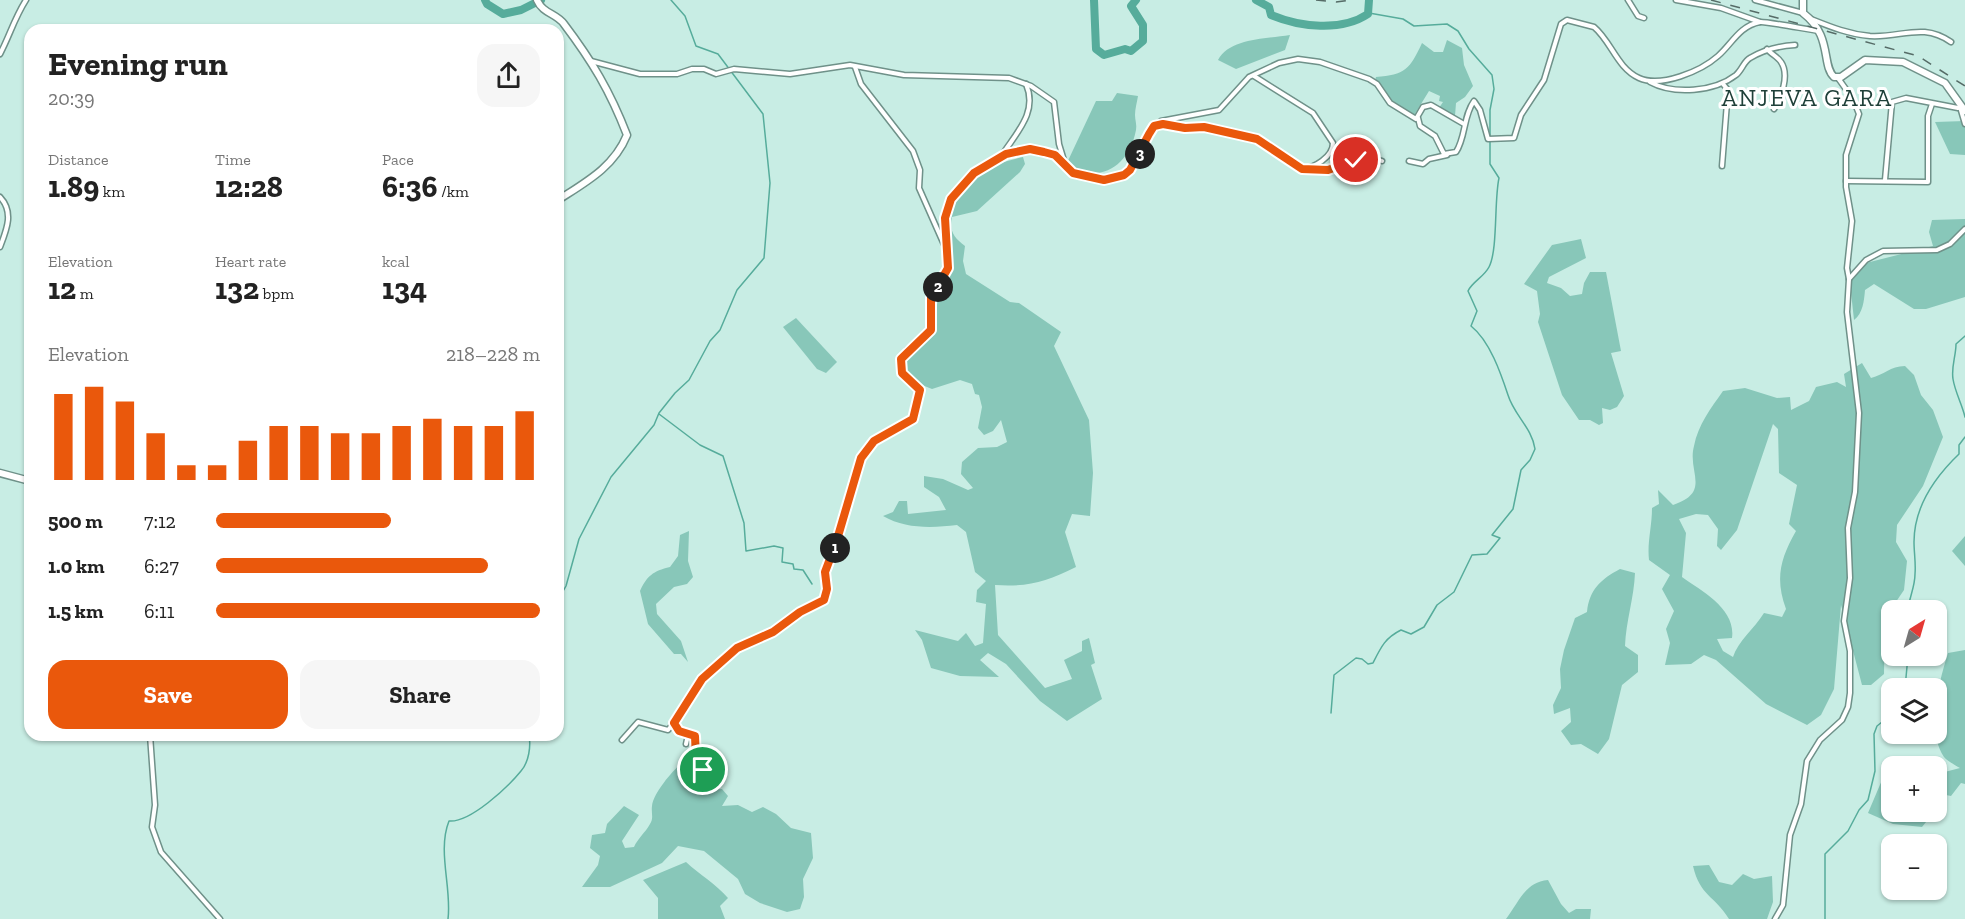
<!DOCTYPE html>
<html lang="en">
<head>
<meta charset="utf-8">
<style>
	:root { --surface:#fff; --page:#f6f6f6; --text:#222; --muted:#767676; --accent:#ea580c }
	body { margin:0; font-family:"Zilla Slab",serif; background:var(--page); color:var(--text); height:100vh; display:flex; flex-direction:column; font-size:22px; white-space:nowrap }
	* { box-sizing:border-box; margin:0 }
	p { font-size:20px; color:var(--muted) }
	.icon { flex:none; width:33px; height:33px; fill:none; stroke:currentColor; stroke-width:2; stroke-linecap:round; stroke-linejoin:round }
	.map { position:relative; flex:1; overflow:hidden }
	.panel { position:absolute; left:24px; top:24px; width:540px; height:717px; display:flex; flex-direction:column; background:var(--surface); border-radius:18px; box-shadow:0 2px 4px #0004 }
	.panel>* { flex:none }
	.needle { width:39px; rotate:37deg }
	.fabs { position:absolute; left:1881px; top:600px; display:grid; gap:12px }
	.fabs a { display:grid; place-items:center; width:66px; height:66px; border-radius:12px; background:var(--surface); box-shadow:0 2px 4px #0004; font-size:30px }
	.pin { position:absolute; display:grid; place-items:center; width:51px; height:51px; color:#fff; margin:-26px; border:3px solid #fff; border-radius:50%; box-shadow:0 2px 6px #0007 }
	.km { position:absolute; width:30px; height:30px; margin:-15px; border-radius:50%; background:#222; color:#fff; font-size:16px; line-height:30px; text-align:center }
	.round { display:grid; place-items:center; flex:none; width:63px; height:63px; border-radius:18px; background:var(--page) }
	.overview { display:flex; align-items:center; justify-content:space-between; height:102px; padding:0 24px }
	h1 { font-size:33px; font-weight:700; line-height:45px }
	.stats { display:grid; grid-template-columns:repeat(3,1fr); gap:9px; height:102px; padding:6px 24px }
	.stats div { display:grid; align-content:center }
	.stats b { font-size:30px; font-weight:700 }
	.stats small { font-size:16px; font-weight:400 }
	.stats p { font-size:16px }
	.chart { height:168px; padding:12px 24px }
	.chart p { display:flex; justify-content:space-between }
	.chart svg { width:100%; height:108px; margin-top:6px; stroke:var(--accent); stroke-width:6 }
	.button { display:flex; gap:12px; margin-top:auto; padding:12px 24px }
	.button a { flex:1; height:69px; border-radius:18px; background:var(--accent); color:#fff; font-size:24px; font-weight:700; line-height:69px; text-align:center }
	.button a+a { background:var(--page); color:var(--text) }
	ul { padding:0 24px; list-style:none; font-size:20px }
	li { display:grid; grid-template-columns:96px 72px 1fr; align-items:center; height:45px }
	li i { height:15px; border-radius:8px; background:var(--accent) }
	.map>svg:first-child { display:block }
	.green { fill:#88c7b9; fill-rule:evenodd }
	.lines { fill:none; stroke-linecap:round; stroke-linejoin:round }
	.stream { stroke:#56ac9b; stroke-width:1.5 }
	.river { stroke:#56ac9b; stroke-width:8 }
	.street-casing { stroke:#6f9189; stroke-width:7 }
	.secondary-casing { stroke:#6f9189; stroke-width:9 }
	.street { stroke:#fff; stroke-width:4 }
	.secondary { stroke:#fff; stroke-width:6 }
	.rail { stroke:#566c67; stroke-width:1.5; stroke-dasharray:10 10; stroke-linecap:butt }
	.route-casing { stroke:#fff; stroke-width:12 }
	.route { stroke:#ea580c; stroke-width:8 }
	.labels { text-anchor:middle; stroke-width:6; stroke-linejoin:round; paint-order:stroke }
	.quarter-label { font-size:24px; letter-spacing:1.5px; fill:#1f4039; stroke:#fff }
</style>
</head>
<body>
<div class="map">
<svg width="1965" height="919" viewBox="0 0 1965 919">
	<rect width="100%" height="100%" fill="#c8ede4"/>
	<g class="green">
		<path d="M1290,35L1285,50L1236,69L1218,60C1230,38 1266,39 1290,35Z"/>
		<path d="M1447,40L1462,48L1464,65L1473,86L1465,97L1456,103L1455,116L1439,108L1443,102L1439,101L1440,96L1429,91L1413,117L1383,94L1375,80L1376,77C1405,75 1410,69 1422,43L1434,52H1443Z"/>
		<path d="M1117,93L1138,96C1137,102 1135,109 1135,115C1135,120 1137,125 1136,130C1129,167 1099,185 1066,165L1096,101H1112Z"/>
		<path d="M1965,121V155L1950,154L1935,122Z"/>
		<path d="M1023,157L1025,164L1020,172L977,211L952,217C949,231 954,238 965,246L963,261L966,274L1010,302L1019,303L1061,332L1054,346L1089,420L1093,473L1090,516L1072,514L1065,532L1076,567C1046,582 1029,587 995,585L998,635L1045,688L1072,679L1064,660L1082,651V641L1089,638L1095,663L1091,665L1102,699L1067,721L1040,701L1006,664L988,653L980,660L999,677L960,676L931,668L922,640L915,630L958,641L966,633L975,646L983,643L986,604L976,602L977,590L986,581L975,572L966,532L957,525C932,528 905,529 883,516L893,512L899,501H907L908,514L946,510L939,497L924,487V476L943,479L968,490L973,488L961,474L962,462L978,448L997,447L1007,442L1001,420L993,431L984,435L978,428L982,407L979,395L975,394L972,384L960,380L932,389L922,385L906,370L907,358L934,329L938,297L949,272V251L939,224C946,215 950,205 956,196C974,170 994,164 1023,157Z"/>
		<path d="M1965,219V297L1926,309H1914L1874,284L1865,290C1864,301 1863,313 1854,320L1850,283L1866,263L1933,246L1929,232L1932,220Z"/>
		<path d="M1581,239L1586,258L1549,277L1547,283L1561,288L1570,296L1582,294L1584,283L1590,272H1606L1621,351L1611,353L1624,396L1617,407L1610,410L1602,408L1603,423L1599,425L1590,420H1579L1562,395L1538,322L1540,314L1537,291L1524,284L1552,245Z"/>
		<path d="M796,318L837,362L826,373L817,369L783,327Z"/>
		<path d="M1862,363L1871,378C1884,375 1890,366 1905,366L1914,375L1921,395L1933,410L1943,437L1923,486L1897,525L1896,542L1907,561L1904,590L1885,618L1884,674L1871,685H1862L1841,605L1834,689L1821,715L1807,725L1766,704L1716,660L1704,655L1691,664L1665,665L1670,643L1666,629L1674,611L1662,589L1670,575L1649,560C1647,542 1652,527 1652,508L1659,504L1658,490L1673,505C1712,492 1687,472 1694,446C1698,425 1711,408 1723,391L1745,388L1777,398L1790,397L1791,410L1809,401L1816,387L1837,382L1846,387L1844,374ZM1773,424L1778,429L1779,473L1797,485L1789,524L1796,531C1780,559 1775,579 1786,609L1782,617L1764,613C1754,629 1738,641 1733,657L1723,651L1717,639L1732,638C1736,609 1703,592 1682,577L1686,533L1679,519L1696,514L1708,515L1718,529L1717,546L1721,550L1737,530Z"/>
		<path d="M689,531L688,561L693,577L687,584L674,587L656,604L657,614L681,641L688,662L681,654H674L648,624L640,591C647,576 653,571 670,567L678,556L680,535Z"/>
		<path d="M1965,536V566L1952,551Z"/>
		<path d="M1620,569L1635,573C1634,598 1626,621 1625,646L1638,655V672L1622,685L1609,739L1598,754L1581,744L1571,745L1561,731L1571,722L1570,708L1554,714L1553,705L1561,688L1560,669L1564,650L1575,618L1587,612C1589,590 1601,579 1620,569Z"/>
		<path d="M1965,650V784L1961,783L1951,796L1941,794L1937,788V774L1960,768C1955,765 1947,761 1944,757C1926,730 1939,682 1948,653Z"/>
		<path d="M681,764L696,774L704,790L722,789L728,796L722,806L738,805L752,812L763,807L776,814L791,828L811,833L813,858L803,879L804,897L800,909L787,912L760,903L745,894L738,879L704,851L678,846L662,863L610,887H582L598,865L600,856L590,848L592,835L605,833L607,824L624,806L639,815L622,841L625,848L634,847C638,838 645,833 650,824C654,818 651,813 652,806C653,794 672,771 681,764Z"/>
		<path d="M1882,780H1891L1892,812H1934L1922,827L1893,824L1868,813Z"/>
		<path d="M686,862C700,875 715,883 728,898L720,906L725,919H658V898L643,880Z"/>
		<path d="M1709,865L1719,882L1732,885L1743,874L1754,879L1772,876L1773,902L1767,919H1729C1714,895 1700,896 1693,866Z"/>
		<path d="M1548,880L1561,904L1569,913L1576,909H1591L1590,919H1506C1519,902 1525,882 1548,880Z"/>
	</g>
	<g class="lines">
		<g class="stream">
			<path d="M1965,336L1956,344C1956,356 1951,367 1953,379C1955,392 1962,404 1965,417"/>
			<path d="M659,414L700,445L723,456L744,523L746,551L774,546L783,548L782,562L793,564L794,569L803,570L812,584"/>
			<path d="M558,600L566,586L579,539L611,477L654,425L659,413L675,393L689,380L710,341L720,330L737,290L764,258L770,183L763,114L718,54L696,46L685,16L671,0"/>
			<path d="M1908,610C1909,598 1915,587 1915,574C1916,563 1914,553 1914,542C1914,507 1935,477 1959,454V445L1965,437"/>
			<path d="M1905,688L1908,656"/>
			<path d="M1331,713L1334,675L1356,658L1362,659L1368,664L1373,663C1381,647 1385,638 1401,630L1411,634L1424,627L1437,605L1454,592L1472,555L1487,554L1500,538L1492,535L1513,509L1521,470L1530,460L1535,449C1532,428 1514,415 1508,395C1501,374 1490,341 1471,326L1477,311L1468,291C1472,282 1484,277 1489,267C1498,250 1494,200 1499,178L1490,164V110L1494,89L1492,75L1469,49L1458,31L1447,24L1414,26L1403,19L1369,13"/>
			<path d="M448,919C452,888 437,851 449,821C470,823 508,787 521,771C529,762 531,746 529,735"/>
			<path d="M1825,919V854L1848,831L1859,810L1868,800L1875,771L1874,734L1877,726L1892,714"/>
		</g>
		<g class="river">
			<path d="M485,0L487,4L503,14L521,10L541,0"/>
			<path d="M1094,0L1096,49L1104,55L1125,49L1131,51L1143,41V25L1131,6L1136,0"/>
			<path d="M1256,0L1269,7L1271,15C1300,27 1341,32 1368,14L1369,0"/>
		</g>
		<g class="street-casing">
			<g id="street">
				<path d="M1628,0L1638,16L1644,18"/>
				<path d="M1676,0L1721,8L1760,22"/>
				<path d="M1755,0L1803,13"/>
				<path d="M1811,19C1831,27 1848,34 1870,36C1902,38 1922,22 1951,42"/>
				<path d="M1767,49C1771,54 1778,57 1781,62C1790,75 1781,98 1774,109"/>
				<path d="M0,54C10,35 14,19 26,0"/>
				<path d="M591,61L640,74H677L692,69H704L716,74L734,69L790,74L850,65L904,75L1009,78L1031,86L1054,102L1059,144L1066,167L1078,175L1104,180L1124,175L1137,160L1148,133L1161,121L1219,110L1249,77L1279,63L1298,59L1320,62L1369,79L1377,84L1390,103L1416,119L1423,107L1431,105L1464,124"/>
				<path d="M855,67L861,84L913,151L920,170L919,188L946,249"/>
				<path d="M1838,78L1853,99L1859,114L1846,155V187L1852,221L1847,268L1849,279"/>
				<path d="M1650,82C1674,95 1714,92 1736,75C1742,70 1744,61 1750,58C1765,49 1778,46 1795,45"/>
				<path d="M1960,107L1965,124"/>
				<path d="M1418,118L1420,126L1435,136L1444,154L1456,152C1466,137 1463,116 1474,101L1480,110L1488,139L1514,138L1521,115L1544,80L1561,24L1567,20L1594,27C1611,41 1617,68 1639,78C1661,88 1701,71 1718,56C1732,44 1739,26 1760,22C1765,21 1810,30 1819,31"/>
				<path d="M1158,125L1204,127L1257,139L1302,169C1314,168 1333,157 1333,143L1313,113L1254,76"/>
				<path d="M1002,155C1017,132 1038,112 1026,84"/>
				<path d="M1409,161L1423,164L1429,159L1447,155"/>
				<path d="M1722,166L1728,90L1723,84"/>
				<path d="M1310,169C1335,176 1356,151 1382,161"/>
				<path d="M1885,180L1892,102L1906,98L1958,108"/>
				<path d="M1846,181L1928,182V116L1932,104"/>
				<path d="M0,197C14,212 7,229 0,247"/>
				<path d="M150,735L155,805L152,827L161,852L220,919"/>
				<path d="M688,735L696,737C694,749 694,758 703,768L700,788"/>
				<path d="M622,740L638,722L668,730L674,723"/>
				<path d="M686,744L688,735L679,731L674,723L703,679L737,648L773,632L800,612L824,600L827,589L825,572L836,543L861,458L874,441L913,419L920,390L902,373L900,367L907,350L931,330V298L948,268L945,218L951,199L960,188L974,173L994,159L1018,150L1044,152L1055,155L1063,162"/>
				<path d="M1775,919L1783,905L1790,835L1801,804L1807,761L1820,740L1842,720L1848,707L1850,693V651L1844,621L1850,578L1848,528L1855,492L1859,413L1847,312L1849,279L1866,260L1883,251L1937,250L1950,244L1965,229"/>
			</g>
		</g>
		<g class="secondary-casing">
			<g id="secondary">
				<path d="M537,0C543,14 556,13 564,24C592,61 610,91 627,135C614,167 586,182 558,200"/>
				<path d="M1803,0V13C1833,36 1821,65 1834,77H1841L1865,60L1903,62L1945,83L1965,111"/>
				<path d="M0,473L30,481"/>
			</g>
		</g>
		<use href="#street" class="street"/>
		<use href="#secondary" class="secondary"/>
		<g class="rail">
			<path d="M1316,0L1336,2L1351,0"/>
			<path d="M1711,0L1918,56L1965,86"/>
		</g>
	</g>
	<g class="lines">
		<g class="route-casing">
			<path id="route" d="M703,770L696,759L695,736L679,731L674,723L702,679L737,648L773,632L800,612L824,600L827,589L825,572L836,543L861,458L874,441L913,419L920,390L902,373L901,359L931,330V298L948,268L945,218L951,199L974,173L1006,154L1030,149L1044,152L1055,155L1073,173L1104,180L1124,175L1130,170L1149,134L1154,126L1163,124L1185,128L1204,127L1257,139L1302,169L1328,170L1356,160"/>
		</g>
		<use href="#route" class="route"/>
	</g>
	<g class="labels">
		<g class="quarter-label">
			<text x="1807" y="106">ANJEVA GARA</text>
		</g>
	</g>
</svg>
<div class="fabs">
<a><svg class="needle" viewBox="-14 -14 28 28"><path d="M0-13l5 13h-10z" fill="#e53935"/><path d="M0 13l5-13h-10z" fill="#767676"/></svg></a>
<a><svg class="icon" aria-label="layers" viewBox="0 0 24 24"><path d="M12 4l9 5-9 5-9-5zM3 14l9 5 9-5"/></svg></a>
<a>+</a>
<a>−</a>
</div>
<div class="pin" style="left:703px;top:770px;background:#1e9e55"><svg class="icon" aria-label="arrive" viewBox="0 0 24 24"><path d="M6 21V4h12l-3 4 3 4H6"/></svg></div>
<div class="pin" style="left:1356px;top:160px;background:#d93025"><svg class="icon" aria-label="check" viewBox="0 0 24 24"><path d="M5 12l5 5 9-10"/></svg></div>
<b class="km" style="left:835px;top:548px">1</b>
<b class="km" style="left:938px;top:287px">2</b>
<b class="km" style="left:1140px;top:154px">3</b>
<section class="panel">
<div class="overview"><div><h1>Evening run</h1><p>20:39</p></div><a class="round"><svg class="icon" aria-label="share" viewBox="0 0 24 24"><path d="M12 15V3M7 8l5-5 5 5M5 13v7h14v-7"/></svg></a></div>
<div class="stats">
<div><p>Distance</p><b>1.89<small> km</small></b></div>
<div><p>Time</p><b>12:28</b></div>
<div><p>Pace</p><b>6:36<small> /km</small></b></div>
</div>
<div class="stats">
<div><p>Elevation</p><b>12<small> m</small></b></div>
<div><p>Heart rate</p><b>132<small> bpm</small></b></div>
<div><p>kcal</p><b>134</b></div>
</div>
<div class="chart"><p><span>Elevation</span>218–228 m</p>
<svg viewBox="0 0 160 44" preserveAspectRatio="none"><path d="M5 44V9M15 44V6M25 44V12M35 44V25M45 44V38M55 44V38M65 44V28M75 44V22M85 44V22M95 44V25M105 44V25M115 44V22M125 44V19M135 44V22M145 44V22M155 44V16"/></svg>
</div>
<ul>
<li><b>500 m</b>7:12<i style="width:54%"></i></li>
<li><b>1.0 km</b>6:27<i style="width:84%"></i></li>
<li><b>1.5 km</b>6:11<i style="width:100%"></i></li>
</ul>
<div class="button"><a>Save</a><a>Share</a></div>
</section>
</div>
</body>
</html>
